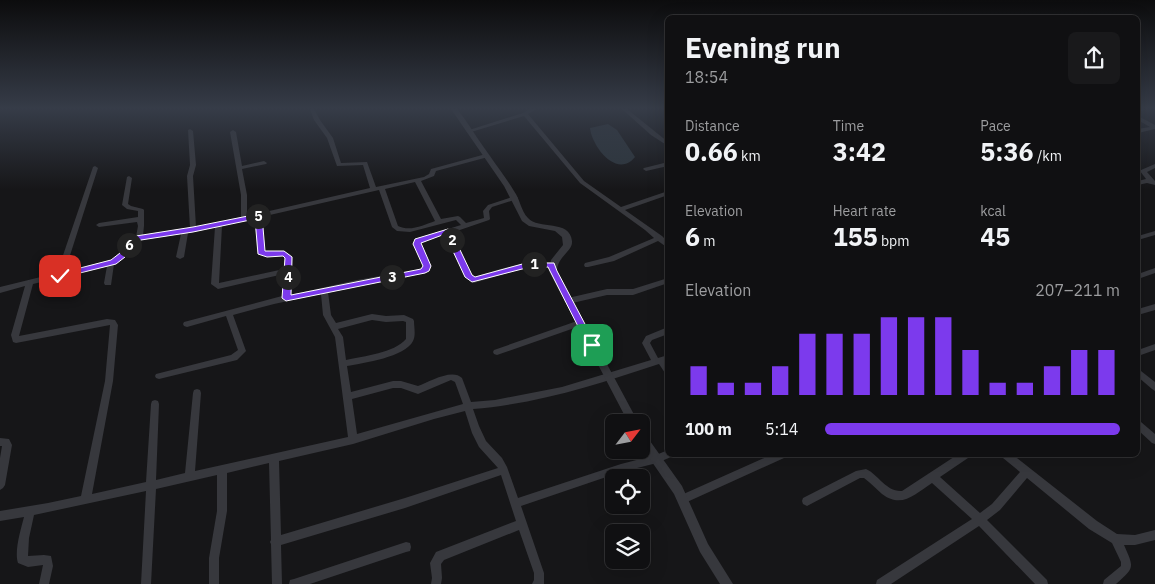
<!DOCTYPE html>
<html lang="en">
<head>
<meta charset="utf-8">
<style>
	:root { --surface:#101012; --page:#19191b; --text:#f1f3f6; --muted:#9c9d9f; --line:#303032; --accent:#7c3aed }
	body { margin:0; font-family:"IBM Plex Sans",sans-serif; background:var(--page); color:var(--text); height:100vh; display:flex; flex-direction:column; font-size:19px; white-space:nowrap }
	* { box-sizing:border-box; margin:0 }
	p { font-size:16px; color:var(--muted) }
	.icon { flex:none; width:28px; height:28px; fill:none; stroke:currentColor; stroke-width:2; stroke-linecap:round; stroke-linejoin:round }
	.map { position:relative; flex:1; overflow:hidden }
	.drawer { position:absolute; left:665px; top:15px; width:475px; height:442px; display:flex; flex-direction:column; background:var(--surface); border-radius:8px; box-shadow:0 5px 20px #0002,0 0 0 1px var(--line) }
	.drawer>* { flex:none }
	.needle { width:32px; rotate:58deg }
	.buttons { position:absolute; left:605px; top:414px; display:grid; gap:10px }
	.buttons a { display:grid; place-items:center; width:45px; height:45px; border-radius:8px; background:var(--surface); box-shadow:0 5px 20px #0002,0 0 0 1px var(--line); font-size:25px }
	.pin { position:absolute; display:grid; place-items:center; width:42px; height:42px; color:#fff; margin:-21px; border-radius:10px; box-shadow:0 2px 8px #0006 }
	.km { position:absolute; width:25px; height:25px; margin:-12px; border-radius:50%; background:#222; color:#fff; font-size:14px; line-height:25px; text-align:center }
	.round { display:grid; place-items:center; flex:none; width:52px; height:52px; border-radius:8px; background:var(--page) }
	.headline { display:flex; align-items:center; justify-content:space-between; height:85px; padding:0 20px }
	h1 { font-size:28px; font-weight:700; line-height:38px }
	.metrics { display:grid; grid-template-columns:repeat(3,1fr); gap:8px; height:85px; padding:5px 20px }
	.metrics div { display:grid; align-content:center }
	.metrics b { font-size:25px; font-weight:700 }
	.metrics small { font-size:14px; font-weight:400 }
	.metrics p { font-size:14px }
	.chart { height:140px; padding:10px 20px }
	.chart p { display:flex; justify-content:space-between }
	.chart svg { width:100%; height:90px; margin-top:5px; stroke:var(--accent); stroke-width:6 }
	ul { padding:0 20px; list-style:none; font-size:16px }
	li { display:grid; grid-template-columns:80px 60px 1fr; align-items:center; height:38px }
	li i { height:12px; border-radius:6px; background:var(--accent) }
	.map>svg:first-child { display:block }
	.water { fill:#2c353c }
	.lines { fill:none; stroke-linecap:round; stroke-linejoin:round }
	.minor { fill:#37383d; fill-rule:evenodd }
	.tertiary { fill:#37383d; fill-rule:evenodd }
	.route { fill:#7c3aed; stroke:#fff }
</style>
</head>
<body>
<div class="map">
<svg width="1155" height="584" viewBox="0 0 1155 584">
	<rect width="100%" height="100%" fill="#161618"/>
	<path class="water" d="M608,124L617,130L635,157C617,179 592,147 590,128Z"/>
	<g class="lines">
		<g class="minor">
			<path d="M310,109H314L320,120L333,138L341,163L367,162L376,187L424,177L429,174L431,169L486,154L488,155V157L436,171L434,176L421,181L441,219L458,216L460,217L466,223L484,218L483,211L488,205L515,196L518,198L517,199L492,207L489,211L490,219L489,220L451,233L472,275L475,277C492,272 542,254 556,265L552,267H526L474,283L465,277L445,235L421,242L420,245L431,266L429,271L426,273L328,292L331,315L336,323L372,314L386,316L404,315L413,319L414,321C414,327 416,335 413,341C405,357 364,363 347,366L351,392L393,381H401L418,386C429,382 452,368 462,378L471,402L495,400L562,387L651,360L642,343L646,336L668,327V334L652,340L650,343L658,358L668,355L667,362L668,374L665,373L659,364C599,384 537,404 473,409L479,426L486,441L502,458L507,467L518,498L621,464L656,455L668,450V455H672L671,457L657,463L621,472L521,506L544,573V584H532L534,580V573L519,530L444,560L441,564L442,578L441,584H431L432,578L430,563L436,552L516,521L501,475L405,508L281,545L282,584H272L271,544L270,542L271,540L269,463L227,473V511L219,558V584H209V558L217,511V475L156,489L151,584H141L146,491L34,515L29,538L28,556L44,555L51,556L53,566L49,584H39L43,565L28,567L18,563C14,551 21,529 24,517L0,521V511L48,503L81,496L105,381L110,325L16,343L13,342L11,335L25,286L0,293V287L57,273L93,167L95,166L98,168L65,271L111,260L120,253L127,242L136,237L138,226L137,222L99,227L96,225L99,223L138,217V211L127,209L122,205L127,177L129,176L132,178L128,204L131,206L143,209L144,210V226L143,235L190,228L187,176L190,165L188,130L190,129L193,131L196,165L193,176L196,227L241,217V195L230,132L233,130L236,132L242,166L264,161L267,163L266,164L242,169L247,195V216L370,188L363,165L337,166L327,138L314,120ZM415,182L435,221C424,225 410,232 398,226L385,189ZM379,190L392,227L397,231L410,232L456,220L461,225L416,239L414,245L423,266L421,269L357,280L290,295L293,257C283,247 276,253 264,251L261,217ZM255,218L257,252L259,254L267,256L282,255L285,258L284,269L219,283L222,226ZM215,227L211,284L218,289L284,274L282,296L184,322L183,324L184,326L187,327L226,316L238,350L231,355L156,374L155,376L156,378L159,379L237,360L246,351L233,315L274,304L321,294L323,315L335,337L348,437L195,471L201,393L200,390L197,389L194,390L193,393L185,473L156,480L159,404L158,401L155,400L152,401L151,404L146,482L92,494L113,381L118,325L115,320L107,319L19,336L33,284L107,266L104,283L105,285H111L114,264L124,257L131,246L141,240L181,234L176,257L180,259L184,257L188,233ZM372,320L386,322L403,321L406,322V339C394,353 364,356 346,360L343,337L338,329ZM451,380L455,382L463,404L357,434L352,399L393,388H401L418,394ZM465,411L472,433L479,447L498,468L405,498L281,535L279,461L353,444L434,419Z"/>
			<path d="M530,109H536L528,114L584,181L621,207L668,191V195L625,210L662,236L668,242V248L658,241L614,261L588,267H585L584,265L585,263L609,257L654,238L645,230L580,183L524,116L471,132L469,133L466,131L523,113Z"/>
			<path d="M622,109H627L668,142V146L651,135Z"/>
			<path d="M1138,109H1146L1138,112Z"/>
			<path d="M1138,116L1155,125V129L1138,133V129L1150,127L1138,120Z"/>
			<path d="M668,162V166L646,171L643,169L644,168Z"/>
			<path d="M1155,164V168L1147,172L1155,181V185L1147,183L1138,185V181L1146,179L1140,171L1141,170Z"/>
			<path d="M1155,231V235L1138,240V236Z"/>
			<path d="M1155,268V273L1138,279V274Z"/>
			<path d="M668,278V283L633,295H607L568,304L564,301L568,298L607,289H633Z"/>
			<path d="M1155,304V310L1138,315V309Z"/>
			<path d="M580,320L583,321L584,323L583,325L497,355L494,354L493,352L494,350Z"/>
			<path d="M1155,344V350L1138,356V350Z"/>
			<path d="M1138,370L1141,371L1155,382V391L1152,389L1138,377Z"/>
			<path d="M1138,421L1141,422L1155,434V444L1152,443L1138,430Z"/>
			<path d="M0,438L9,439L12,445L5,485L3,488L0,490V458L2,446H0Z"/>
			<path d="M771,455H786L784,458L687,502L683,504L679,502L678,499L679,496Z"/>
			<path d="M957,455H970L968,458L940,477L980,513L992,504L1020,472L1003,458L1001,455H1013L1097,521L1117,534L1135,535L1155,530V540L1135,545H1124C1134,568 1135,567 1116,584H1103L1104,580L1121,566V562L1112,543L1089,529L1027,478L1000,510L987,520L1047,580L1048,584H1035L979,526L891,584H876L877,580L972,519L932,483C915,494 902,509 882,494C876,489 871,483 864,478H860L807,506L803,504L802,501L803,498L856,471L866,469C879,475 886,492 902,491Z"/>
			<path d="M406,542L410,543L411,547L410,551L406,552L310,584H289L290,580L294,579Z"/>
		</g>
		<g class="tertiary">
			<path d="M451,109H457L464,118C473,131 481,144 490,156C498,168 507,179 514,191C520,199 521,211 528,218C538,230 570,219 572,241C573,251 557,257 557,271L638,422H628L549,271L551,260L563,245L562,237L555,231L529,226L522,221L504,186Z"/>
			<path d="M641,432L645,434L682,486L708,544L733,584H720L700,552L674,494L641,446Z"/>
		</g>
	</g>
	<linearGradient id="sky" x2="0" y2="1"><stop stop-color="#0c0c0d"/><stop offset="0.57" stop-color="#363c48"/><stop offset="1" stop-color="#363c48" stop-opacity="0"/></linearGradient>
	<rect width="1155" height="190" fill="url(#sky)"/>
	<path class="route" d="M258,214L262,216L265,251H284L292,257L291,295L421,269L423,266L413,244L415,239L448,229L451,231L472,275L475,277L526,263H554L557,271L596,345L595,348H589L548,267L526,268L472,282L465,277L445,234L421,243L431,266L429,271L425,273L286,301L282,298L285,258L283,256L267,257L258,254L255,219L193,232L141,240L132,246L125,257L116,264L60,278L56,276L57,274L111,260L120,253L126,243L136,236L193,227Z"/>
</svg>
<div class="buttons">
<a><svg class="needle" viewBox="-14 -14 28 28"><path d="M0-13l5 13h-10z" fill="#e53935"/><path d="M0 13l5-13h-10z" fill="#9c9d9f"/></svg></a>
<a><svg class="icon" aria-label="locate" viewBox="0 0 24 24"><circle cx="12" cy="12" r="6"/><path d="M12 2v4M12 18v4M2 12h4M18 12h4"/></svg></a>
<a><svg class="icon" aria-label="layers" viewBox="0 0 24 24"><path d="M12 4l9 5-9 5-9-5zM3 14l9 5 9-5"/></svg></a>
</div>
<div class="pin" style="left:592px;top:345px;background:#1e9e55"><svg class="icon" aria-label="arrive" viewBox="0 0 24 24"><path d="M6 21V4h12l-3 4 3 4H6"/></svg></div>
<div class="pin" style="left:60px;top:276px;background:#d93025"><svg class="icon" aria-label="check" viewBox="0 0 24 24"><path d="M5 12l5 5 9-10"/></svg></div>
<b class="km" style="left:534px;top:264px">1</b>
<b class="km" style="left:452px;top:240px">2</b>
<b class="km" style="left:392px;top:277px">3</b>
<b class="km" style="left:288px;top:277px">4</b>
<b class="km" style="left:258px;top:216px">5</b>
<b class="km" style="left:129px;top:245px">6</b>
<section class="drawer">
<div class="headline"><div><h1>Evening run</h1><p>18:54</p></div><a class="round"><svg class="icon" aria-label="share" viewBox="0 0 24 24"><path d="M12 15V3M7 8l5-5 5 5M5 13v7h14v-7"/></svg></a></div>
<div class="metrics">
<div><p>Distance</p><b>0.66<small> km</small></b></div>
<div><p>Time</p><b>3:42</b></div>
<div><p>Pace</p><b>5:36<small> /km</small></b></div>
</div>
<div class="metrics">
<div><p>Elevation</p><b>6<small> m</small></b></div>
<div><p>Heart rate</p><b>155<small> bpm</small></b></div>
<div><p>kcal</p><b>45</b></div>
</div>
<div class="chart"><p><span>Elevation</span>207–211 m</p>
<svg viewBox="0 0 160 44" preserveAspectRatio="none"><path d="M5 44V30M15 44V38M25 44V38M35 44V30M45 44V14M55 44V14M65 44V14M75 44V6M85 44V6M95 44V6M105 44V22M115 44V38M125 44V38M135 44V30M145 44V22M155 44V22"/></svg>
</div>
<ul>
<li><b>100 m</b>5:14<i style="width:100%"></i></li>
</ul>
</section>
</div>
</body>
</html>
